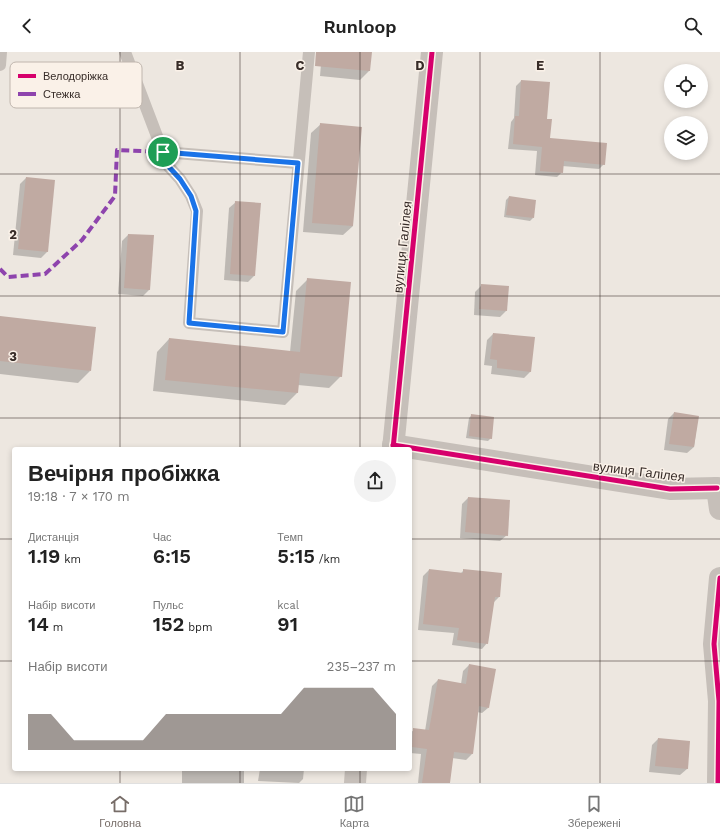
<!DOCTYPE html>
<html lang="uk">
<head>
<meta charset="utf-8">
<style>
	:root { --surface:#fff; --page:#f2f2f2; --text:#222; --muted:#767676; --line:#e0e0e0; --accent:#776d68 }
	body { margin:0; font-family:"Work Sans",sans-serif; background:var(--page); color:var(--text); height:100vh; display:flex; flex-direction:column; font-size:15px; white-space:nowrap }
	* { box-sizing:border-box; margin:0 }
	p { font-size:13px; color:var(--muted) }
	.icon { flex:none; width:22px; height:22px; fill:none; stroke:currentColor; stroke-width:2; stroke-linecap:round; stroke-linejoin:round }
	.map { position:relative; flex:1; overflow:hidden }
	.panel { position:absolute; left:12px; top:395px; width:400px; height:324px; display:flex; flex-direction:column; background:var(--surface); border-radius:4px; box-shadow:0 2px 6px #0003 }
	.panel>* { flex:none }
	.tools { position:absolute; left:664px; top:12px; display:grid; gap:8px }
	.tools a { display:grid; place-items:center; width:44px; height:44px; border-radius:50%; background:var(--surface); box-shadow:0 2px 6px #0003; font-size:20px }
	.pin { position:absolute; display:grid; place-items:center; width:34px; height:34px; color:#fff; margin:-17px; border:2px solid #fff; border-radius:50%; box-shadow:0 1px 4px #0007 }
	.round { display:grid; place-items:center; flex:none; width:42px; height:42px; border-radius:21px; background:var(--page) }
	.summary { display:flex; align-items:center; justify-content:space-between; height:68px; padding:0 16px }
	h1 { font-size:22px; font-weight:600; line-height:30px }
	.figures { display:grid; grid-template-columns:repeat(3,1fr); gap:6px; height:68px; padding:4px 16px }
	.figures div { display:grid; align-content:center }
	.figures b { font-size:20px; font-weight:600 }
	.figures small { font-size:11px; font-weight:400 }
	.figures p { font-size:11px }
	.chart { height:112px; padding:8px 16px }
	.chart p { display:flex; justify-content:space-between }
	.chart svg { width:100%; height:72px; margin-top:4px; fill:var(--accent); opacity:.7 }
	header { display:flex; justify-content:space-between; align-items:center; height:52px; padding:0 16px; background:var(--surface); font-size:18px; font-weight:600 }
	.menu { display:flex; justify-content:space-around; align-items:center; height:56px; border-top:1px solid var(--line); background:var(--surface); font-size:11px; color:var(--muted) }
	.menu a { display:grid; justify-items:center; gap:2px }
	.menu .current { color:var(--accent) }
	.map>svg:first-child { display:block }
	.shadow { fill:#0003 }
	.building { fill:#c0aaa2 }
	.lines { fill:none; stroke-linecap:round; stroke-linejoin:round }
	.service { stroke:#c6bfb9; stroke-width:12 }
	.minor { stroke:#c6bfb9; stroke-width:22 }
	.quiet { stroke:#8e44ad; stroke-width:4; stroke-dasharray:8 4; stroke-linecap:butt }
	.cycleway-casing { stroke:#faf1e8; stroke-width:8 }
	.cycleway { stroke:#d6006c; stroke-width:5 }
	.route-casing { stroke:#fff; stroke-width:8 }
	.route { stroke:#1a73e8; stroke-width:5 }
	.grid { fill:none; stroke:#372c28; stroke-width:1; stroke-opacity:0.55 }
	.labels { text-anchor:middle; stroke-width:3; stroke-linejoin:round; paint-order:stroke }
	.street-label { font-size:13px; fill:#372c28; stroke:#faf1e8 }
	.key { fill:#faf1e8; stroke:#c0b6ae; stroke-width:1 }
	.key-label { font-size:11px; fill:#372c28 }
	.grid-label { font-size:13px; text-anchor:middle; font-weight:bold; fill:#372c28; stroke:#faf1e8; stroke-width:3; stroke-linejoin:round; paint-order:stroke }
</style>
</head>
<body>
<header><svg class="icon" aria-label="back" viewBox="0 0 24 24"><path d="M15 5l-7 7 7 7"/></svg>Runloop<svg class="icon" aria-label="search" viewBox="0 0 24 24"><circle cx="10" cy="10" r="6"/><path d="M15 15l6 6"/></svg></header>
<div class="map">
<svg width="720" height="731" viewBox="0 0 720 731">
	<rect width="100%" height="100%" fill="#ede7e0"/>
	<g class="shadow">
		<path d="M322,0H371L369,19L360,28L320,24Z"/>
		<path d="M521,29L546,68L549,87L604,112L599,117L562,114V120L557,125L535,123L537,99L508,97L511,70L514,66L516,34Z"/>
		<path d="M321,72L353,174L343,183L303,180L311,81Z"/>
		<path d="M26,126L47,200L41,206L13,203L20,132Z"/>
		<path d="M509,145L533,166L530,169L504,165L506,148Z"/>
		<path d="M236,150L260,152L254,224L248,230L224,228L229,156Z"/>
		<path d="M128,183L153,184L149,238L143,244L118,242L122,189Z"/>
		<path d="M308,227L341,324L329,336L298,333L297,341L285,353L153,339L157,300L169,287L290,300L296,239Z"/>
		<path d="M482,233L506,259L500,265L474,263L475,240Z"/>
		<path d="M0,265L90,319L78,331L0,322Z"/>
		<path d="M493,282L534,286L530,320L524,326L491,322L492,314L484,313L487,288Z"/>
		<path d="M674,361L698,365L694,395L687,401L664,398L668,367Z"/>
		<path d="M472,363L491,386L488,389L466,386L469,366Z"/>
		<path d="M468,446L507,483L500,489L460,486L462,452Z"/>
		<path d="M429,518L461,521L464,518L499,545L493,551L487,591L482,597L452,593L454,581L418,578L423,524Z"/>
		<path d="M469,613L488,656L482,661L477,660L472,702L466,708L452,706L449,731H418L421,702L410,701V681L414,678L425,679L432,634L438,628L461,632L463,619Z"/>
		<path d="M658,687L689,690L687,717L680,723L649,720L652,693Z"/>
		<path d="M184,717H229L244,719V731H182V719Z"/>
		<path d="M260,717H304L303,727L299,731L258,729Z"/>
	</g>
	<g class="building">
		<path d="M316,0H372L370,19L315,14Z"/>
		<path d="M521,28L550,30L547,67H552L550,86L607,91L605,113L564,109L563,121L540,119L542,95L513,92L515,64H519Z"/>
		<path d="M320,71L362,75L353,174L312,171Z"/>
		<path d="M26,125L55,128L48,200L18,197Z"/>
		<path d="M509,144L536,148L534,166L506,163Z"/>
		<path d="M235,149L261,151L255,224L230,222Z"/>
		<path d="M128,182L154,183L150,238L124,236Z"/>
		<path d="M307,226L351,230L342,325L300,321L298,341L165,328L169,286L300,300Z"/>
		<path d="M481,232L509,234L507,259L479,257Z"/>
		<path d="M0,264L96,275L91,319L0,309Z"/>
		<path d="M493,281L535,285L531,320L497,316V308L490,307Z"/>
		<path d="M674,360L699,364L694,395L669,392Z"/>
		<path d="M471,362L494,365L492,387L469,384Z"/>
		<path d="M468,445L510,448L508,484L465,480Z"/>
		<path d="M429,517L463,521V517L502,521L500,545H495L488,592L457,588L459,576L423,572Z"/>
		<path d="M469,612L496,617L489,656L479,654L473,702L454,700L450,731H422L427,697L412,695L413,676L429,678L438,627L466,632Z"/>
		<path d="M658,686L690,689L688,717L655,714Z"/>
	</g>
	<g class="lines">
		<g class="service">
			<path d="M125,0L163,100L169,115L180,127L191,144L197,159L189,271L283,280L309,0"/>
			<path d="M0,13L1,0"/>
			<path d="M163,100L298,111"/>
		</g>
		<g class="minor">
			<path d="M393,393L670,437L717,436"/>
			<path d="M393,397L432,0"/>
			<path d="M717,436L720,457"/>
			<path d="M355,731L356,717"/>
			<path d="M718,731L719,649L714,592L720,526"/>
		</g>
		<path class="quiet" d="M0,217L8,225L45,222L82,188L115,144L117,98L163,100"/>
		<g class="cycleway-casing">
			<g id="cycleway">
				<path d="M393,393L670,437L717,436"/>
				<path d="M393,397L432,0"/>
				<path d="M718,731L719,649L714,592L720,526"/>
			</g>
		</g>
		<use href="#cycleway" class="cycleway"/>
	</g>
	<g class="lines">
		<g class="route-casing">
			<path id="route" d="M163,100L298,111L283,280L189,271L196,159L191,144L180,127L169,115Z"/>
		</g>
		<use href="#route" class="route"/>
	</g>
	<path class="grid" d="M120,0V397M240,0V397M360,0V397M480,0V731M600,0V731M0,122H720M0,244H720M0,366H720M0,487H14M410,487H720M0,609H14M410,609H720M120,717V731M240,717V731M360,717V731"/>
	<g class="labels">
		<g class="street-label">
			<text transform="translate(402 195) rotate(-84)" y="5">вулиця Галілея</text>
			<text transform="translate(639 419) rotate(7)" y="5">вулиця Галілея</text>
		</g>
	</g>
	<rect x="10" y="10" width="132" height="46" rx="6" class="key"/>
	<rect x="18" y="22" width="18" height="4" fill="#d6006c"/>
	<rect x="18" y="40" width="18" height="4" fill="#8e44ad"/>
	<g class="key-label">
		<text x="43" y="28">Велодоріжка</text>
		<text x="43" y="46">Стежка</text>
	</g>
	<g class="grid-label">
		<text x="180" y="18">B</text>
		<text x="300" y="18">C</text>
		<text x="420" y="18">D</text>
		<text x="540" y="18">E</text>
		<text x="13" y="187">2</text>
		<text x="13" y="309">3</text>
	</g>
</svg>
<div class="tools">
<a><svg class="icon" aria-label="locate" viewBox="0 0 24 24"><circle cx="12" cy="12" r="6"/><path d="M12 2v4M12 18v4M2 12h4M18 12h4"/></svg></a>
<a><svg class="icon" aria-label="layers" viewBox="0 0 24 24"><path d="M12 4l9 5-9 5-9-5zM3 14l9 5 9-5"/></svg></a>
</div>
<div class="pin" style="left:163px;top:100px;background:#1e9e55"><svg class="icon" aria-label="arrive" viewBox="0 0 24 24"><path d="M6 21V4h12l-3 4 3 4H6"/></svg></div>
<section class="panel">
<div class="summary"><div><h1>Вечірня пробіжка</h1><p>19:18 · 7 × 170 m</p></div><a class="round"><svg class="icon" aria-label="share" viewBox="0 0 24 24"><path d="M12 15V3M7 8l5-5 5 5M5 13v7h14v-7"/></svg></a></div>
<div class="figures">
<div><p>Дистанція</p><b>1.19<small> km</small></b></div>
<div><p>Час</p><b>6:15</b></div>
<div><p>Темп</p><b>5:15<small> /km</small></b></div>
</div>
<div class="figures">
<div><p>Набір висоти</p><b>14<small> m</small></b></div>
<div><p>Пульс</p><b>152<small> bpm</small></b></div>
<div><p>kcal</p><b>91</b></div>
</div>
<div class="chart"><p><span>Набір висоти</span>235–237 m</p>
<svg viewBox="0 0 160 44" preserveAspectRatio="none"><path d="M0 44V22L10 22L20 38L30 38L40 38L50 38L60 22L70 22L80 22L90 22L100 22L110 22L120 6L130 6L140 6L150 6L160 22V44z"/></svg>
</div>
</section>
</div>
<nav class="menu">
<a class="current"><svg class="icon" aria-label="home" viewBox="0 0 24 24"><path d="M3 11l9-7 9 7M6 9v11h12V9"/></svg>Головна</a>
<a><svg class="icon" aria-label="map" viewBox="0 0 24 24"><path d="M3 6l6-2 6 2 6-2v14l-6 2-6-2-6 2zM9 4v14M15 6v14"/></svg>Карта</a>
<a><svg class="icon" aria-label="saved" viewBox="0 0 24 24"><path d="M7 4h10v16l-5-4-5 4z"/></svg>Збережені</a>
</nav>
</body>
</html>
